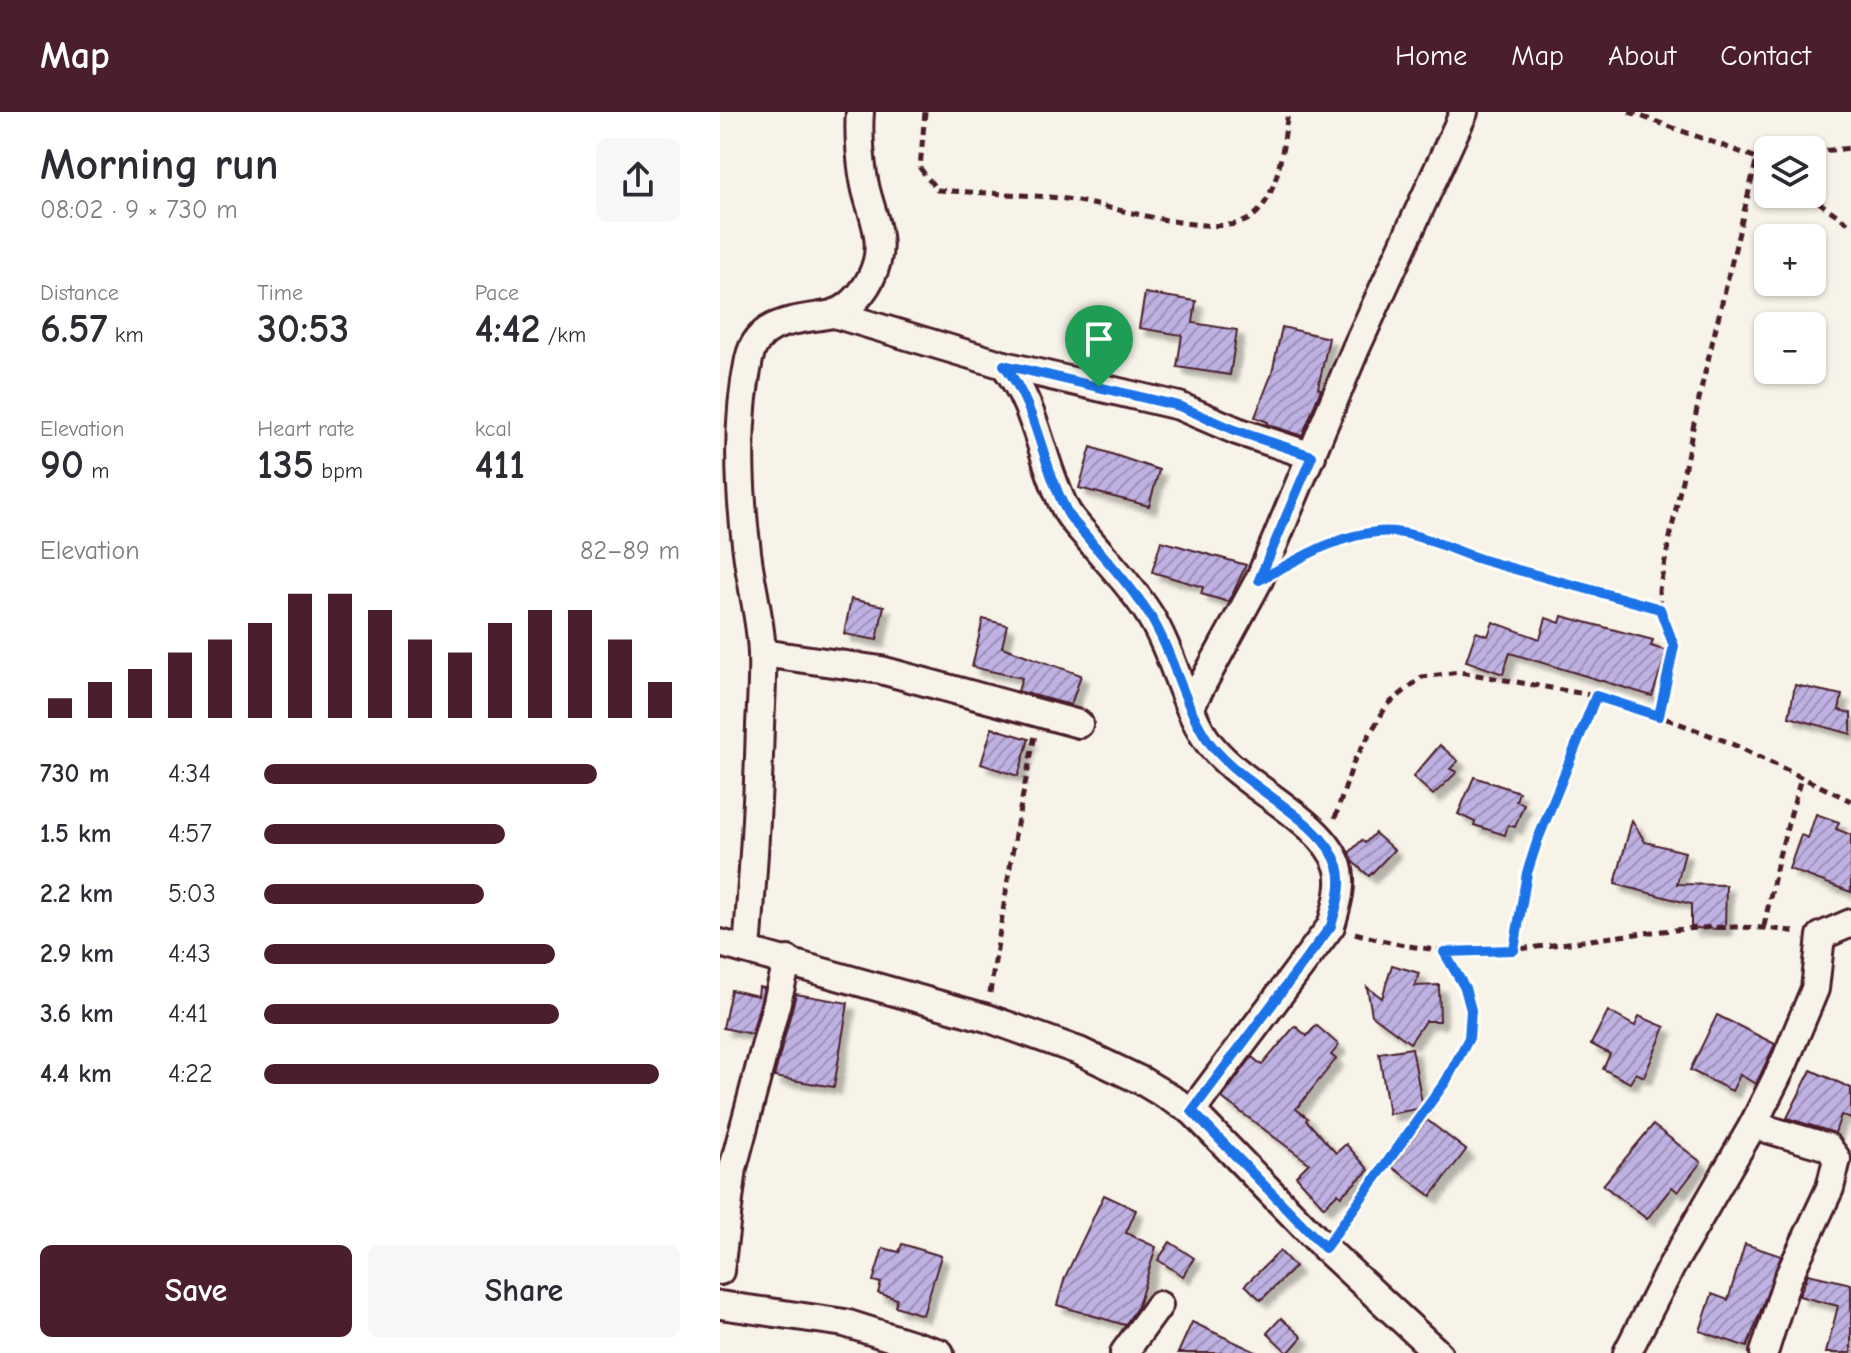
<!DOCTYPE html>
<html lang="en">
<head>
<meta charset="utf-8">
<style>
	:root { --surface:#fff; --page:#f7f7f7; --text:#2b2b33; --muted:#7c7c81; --accent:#4a1f2b }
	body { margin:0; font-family:"Comic Neue",sans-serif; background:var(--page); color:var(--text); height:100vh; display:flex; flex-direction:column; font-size:30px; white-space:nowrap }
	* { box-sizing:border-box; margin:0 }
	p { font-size:26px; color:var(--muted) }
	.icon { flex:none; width:44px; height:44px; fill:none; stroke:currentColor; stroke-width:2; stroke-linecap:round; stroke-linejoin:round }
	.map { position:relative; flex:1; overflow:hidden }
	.panel { display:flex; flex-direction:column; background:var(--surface); width:720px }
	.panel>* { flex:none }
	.fabs { position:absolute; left:1034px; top:24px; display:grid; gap:16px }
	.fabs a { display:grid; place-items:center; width:72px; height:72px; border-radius:12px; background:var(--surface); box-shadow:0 2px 6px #0004; font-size:40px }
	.pin { position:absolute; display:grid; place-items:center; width:68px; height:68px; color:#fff; margin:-82px -34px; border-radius:50% 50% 50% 0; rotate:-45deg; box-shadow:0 0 8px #0007 }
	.pin .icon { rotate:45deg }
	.round { display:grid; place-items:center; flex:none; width:84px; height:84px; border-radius:12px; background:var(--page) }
	.head { display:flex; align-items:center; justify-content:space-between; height:136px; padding:0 40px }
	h1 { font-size:44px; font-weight:700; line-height:60px }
	.stats { display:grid; grid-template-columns:repeat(3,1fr); gap:12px; height:136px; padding:8px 40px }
	.stats div { display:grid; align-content:center }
	.stats b { font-size:40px; font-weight:700 }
	.stats small { font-size:22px; font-weight:400 }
	.stats p { font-size:22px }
	.chart { height:224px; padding:16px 40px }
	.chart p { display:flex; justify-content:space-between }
	.chart svg { width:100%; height:144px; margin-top:8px; stroke:var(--accent); stroke-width:6 }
	.action { display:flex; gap:16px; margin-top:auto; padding:16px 40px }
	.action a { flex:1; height:92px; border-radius:12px; background:var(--accent); color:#fff; font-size:32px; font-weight:700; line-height:92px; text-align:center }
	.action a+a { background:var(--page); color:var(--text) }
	ul { padding:0 40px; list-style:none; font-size:26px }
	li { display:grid; grid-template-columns:128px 96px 1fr; align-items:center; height:60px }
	li i { height:20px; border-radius:10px; background:var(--accent) }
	header { display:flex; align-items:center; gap:48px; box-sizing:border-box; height:112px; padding:0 40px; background:var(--accent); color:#fff }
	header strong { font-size:38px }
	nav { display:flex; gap:44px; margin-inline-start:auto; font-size:28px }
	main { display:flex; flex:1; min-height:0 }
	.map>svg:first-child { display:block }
	.building { fill:url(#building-hatch); stroke:#4a1f2b; stroke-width:2; filter:url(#shadow) }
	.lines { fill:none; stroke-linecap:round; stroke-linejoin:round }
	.minor-casing { stroke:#4a1f2b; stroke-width:32 }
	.path { stroke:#4a1f2b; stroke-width:5; stroke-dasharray:8 6; stroke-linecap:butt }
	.minor { stroke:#f7f3e8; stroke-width:26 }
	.route-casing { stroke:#fff; stroke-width:16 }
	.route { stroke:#1a73e8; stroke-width:10 }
</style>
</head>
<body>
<header>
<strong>Map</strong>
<nav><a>Home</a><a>Map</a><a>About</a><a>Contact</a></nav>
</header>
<main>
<section class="panel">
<div class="head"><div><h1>Morning run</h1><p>08:02 · 9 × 730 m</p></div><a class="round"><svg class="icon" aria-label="share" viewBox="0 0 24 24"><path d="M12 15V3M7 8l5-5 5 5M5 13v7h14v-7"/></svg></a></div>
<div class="stats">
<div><p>Distance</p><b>6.57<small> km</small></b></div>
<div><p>Time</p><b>30:53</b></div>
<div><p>Pace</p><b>4:42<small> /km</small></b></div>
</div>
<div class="stats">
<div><p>Elevation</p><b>90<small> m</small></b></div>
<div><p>Heart rate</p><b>135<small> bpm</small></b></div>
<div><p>kcal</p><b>411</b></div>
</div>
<div class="chart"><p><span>Elevation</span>82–89 m</p>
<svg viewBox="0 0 160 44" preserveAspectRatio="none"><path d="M5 44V38M15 44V33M25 44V29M35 44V24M45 44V20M55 44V15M65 44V6M75 44V6M85 44V11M95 44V20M105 44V24M115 44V15M125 44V11M135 44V11M145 44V20M155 44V33"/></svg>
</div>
<ul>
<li><b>730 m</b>4:34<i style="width:80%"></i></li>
<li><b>1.5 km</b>4:57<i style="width:58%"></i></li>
<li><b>2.2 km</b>5:03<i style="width:53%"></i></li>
<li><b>2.9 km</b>4:43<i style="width:70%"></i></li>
<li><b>3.6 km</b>4:41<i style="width:71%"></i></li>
<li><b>4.4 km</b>4:22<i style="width:95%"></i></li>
</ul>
<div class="action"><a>Save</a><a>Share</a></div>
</section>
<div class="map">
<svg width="1131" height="1241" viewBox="0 0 1131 1241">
	<defs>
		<pattern id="building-hatch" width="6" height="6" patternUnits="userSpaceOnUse" patternTransform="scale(2)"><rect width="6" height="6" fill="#bfb2e3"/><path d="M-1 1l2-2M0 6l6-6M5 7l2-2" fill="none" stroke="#9d90b8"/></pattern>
		<filter id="shadow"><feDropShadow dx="7" dy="7" stdDeviation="2" flood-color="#0004"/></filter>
	</defs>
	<rect width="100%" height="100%" fill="#f7f3e8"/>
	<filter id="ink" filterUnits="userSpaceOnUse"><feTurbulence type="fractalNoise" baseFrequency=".0125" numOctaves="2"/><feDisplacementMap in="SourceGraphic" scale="16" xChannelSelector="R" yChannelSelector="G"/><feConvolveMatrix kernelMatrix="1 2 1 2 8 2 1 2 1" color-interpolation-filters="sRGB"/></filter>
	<g filter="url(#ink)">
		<g class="building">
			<path d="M425,181L476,189L473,211L517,218L510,263L457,255L462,223L419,216Z"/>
			<path d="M562,215L609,226L598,276L601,277L582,324L547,312L548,310L535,305L552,261Z"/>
			<path d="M371,335L439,358L429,394L359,376Z"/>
			<path d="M441,429L526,453L509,490L481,482L483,475L432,460Z"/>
			<path d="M131,487L164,494L157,528L124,522Z"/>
			<path d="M842,504L933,528L931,534L947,539L932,584L790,541L783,562L746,549L756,520L768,524L773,510L820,527L826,506L840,511Z"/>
			<path d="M263,507L287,513L282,535L361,563L351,593L298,579L302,566L252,555Z"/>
			<path d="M1075,573L1122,583L1119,598L1131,601V622L1069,605Z"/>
			<path d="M272,616L309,627L298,664L261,652Z"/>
			<path d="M720,633L738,649L730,657L737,660L713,683L693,665Z"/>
			<path d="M754,665L799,680L796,689L804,692L795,715L788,713L785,723L754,713L755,710L738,702Z"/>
			<path d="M1096,702L1119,710L1116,717L1131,723V780L1069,757L1081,723L1088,726Z"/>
			<path d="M912,708L925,730L965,740L957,772L1006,773L1005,817L971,816V792L895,772Z"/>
			<path d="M655,721L674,738L649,764L633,750L629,741L642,728L645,731Z"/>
			<path d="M672,853L699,861L695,874L719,873L720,909H705L690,931L652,903L647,875L662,886Z"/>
			<path d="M39,875L44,876L32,922L3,916L11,878L38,884Z"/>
			<path d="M76,882L128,891L114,975L54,965Z"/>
			<path d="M888,899L915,914L919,904L945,915L924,965L916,961L910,971L883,957L890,942L871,932Z"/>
			<path d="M997,903L1055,932L1036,972L1020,963L1012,979L970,958Z"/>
			<path d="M596,913L619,933L611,943L616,947L576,997L588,1006L586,1008L616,1041L626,1032L649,1058L621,1084L618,1081L604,1095L576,1064L589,1051L502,986L532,945L542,953L575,914L587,924Z"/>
			<path d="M692,936L703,996L669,1002L659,941Z"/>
			<path d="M1091,958L1131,976V1007L1121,1003L1115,1021L1067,1006Z"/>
			<path d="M707,1008L746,1038L711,1084L672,1055Z"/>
			<path d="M933,1013L981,1050L958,1080L952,1075L927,1107L883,1073Z"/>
			<path d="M384,1083L416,1098L406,1121L436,1135L418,1194L405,1213L337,1193L345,1165Z"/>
			<path d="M450,1130L474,1146L463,1164L438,1148Z"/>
			<path d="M182,1132L221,1144L203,1203L175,1194L177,1187L158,1181L161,1171L153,1169L163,1136L179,1140Z"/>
			<path d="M1025,1132L1061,1144L1027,1235L980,1219L992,1182L1008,1188Z"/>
			<path d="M560,1139L575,1155L541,1188L525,1173Z"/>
			<path d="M1088,1162L1131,1172V1241H1106L1118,1194L1079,1184Z"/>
			<path d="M561,1206L582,1225L568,1241L547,1221Z"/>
			<path d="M472,1210L538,1241H458Z"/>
		</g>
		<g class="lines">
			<g class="minor-casing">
				<g id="minor">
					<path d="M114,202L284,253C318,296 321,351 346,398C351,408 361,417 368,426C389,451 412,475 429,502C453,540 461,586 484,624C514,672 602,705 618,754C624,773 616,796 611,814L472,999"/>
					<path d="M284,253L459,294L517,319L592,344"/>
					<path d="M42,541L161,558L359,612"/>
					<path d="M471,593L539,468L636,236L744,0"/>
					<path d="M0,831L267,906L359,939L422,969L472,999L605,1136L718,1241"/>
					<path d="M27,838C33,763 38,689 40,614C41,591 43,566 42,542C41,508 31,474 27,440C19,378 16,309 29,247C38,206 79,209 112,202C134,197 152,170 157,149C163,124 152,102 146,78C141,57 138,21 140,0"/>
					<path d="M1033,1013L1108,1035L1117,1047L1110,1076L1067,1168L1044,1241"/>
					<path d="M0,1159L13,1056L68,848"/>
					<path d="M0,1193L125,1211L220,1241"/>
					<path d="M404,1241L439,1193"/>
					<path d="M907,1241L951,1155L1033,1013L1064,951L1095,877L1101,824L1131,811"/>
				</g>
			</g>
			<g class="path">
				<path d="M205,0L200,56L217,78C258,81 299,82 339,86C383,91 488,126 525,109C559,94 563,32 568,0"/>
				<path d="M909,0L1037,46L1048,54"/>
				<path d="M1092,40L1131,36"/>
				<path d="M1087,82L1131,113"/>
				<path d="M575,449L635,423L661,419L689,424L761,447L940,497"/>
				<path d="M939,604L954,534L940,497L939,478L982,273L1037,46L1048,45"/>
				<path d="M615,706L634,649L667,593L702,565L740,560L876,584L939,604L1008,630L1131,689"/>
				<path d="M1044,814L1059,744L1081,666"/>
				<path d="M635,821C676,833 715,840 758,840C864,835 972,803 1077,820"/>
				<path d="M794,838L807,761L818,727L876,584"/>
				<path d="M270,881L296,717L315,623"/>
				<path d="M620,1116L726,969L749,926L751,898L745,876L724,841"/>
			</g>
			<use href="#minor" class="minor"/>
		</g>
	</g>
	<g class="lines" filter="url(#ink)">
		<g class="route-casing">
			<path id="route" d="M284,253L459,294L517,319L592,344L539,468C576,449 614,424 657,420C692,416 730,438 763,448C821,465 881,480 940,497L954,534L939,604L876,584L818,727L807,761L794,838L724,840L745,876L751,898L749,926L726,969L605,1136L472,999L611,814C616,796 624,773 618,754C602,705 514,672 485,624C461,586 453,540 429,502C413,477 392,454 372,431C364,420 352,410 346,398C321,351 318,296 284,253Z"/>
		</g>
		<use href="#route" class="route"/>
	</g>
</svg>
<div class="fabs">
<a><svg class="icon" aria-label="layers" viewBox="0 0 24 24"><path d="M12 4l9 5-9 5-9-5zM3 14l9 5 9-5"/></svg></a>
<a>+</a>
<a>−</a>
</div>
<div class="pin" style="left:379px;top:275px;background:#1e9e55"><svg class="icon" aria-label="arrive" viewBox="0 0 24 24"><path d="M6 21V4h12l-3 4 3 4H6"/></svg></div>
</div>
</main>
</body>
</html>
